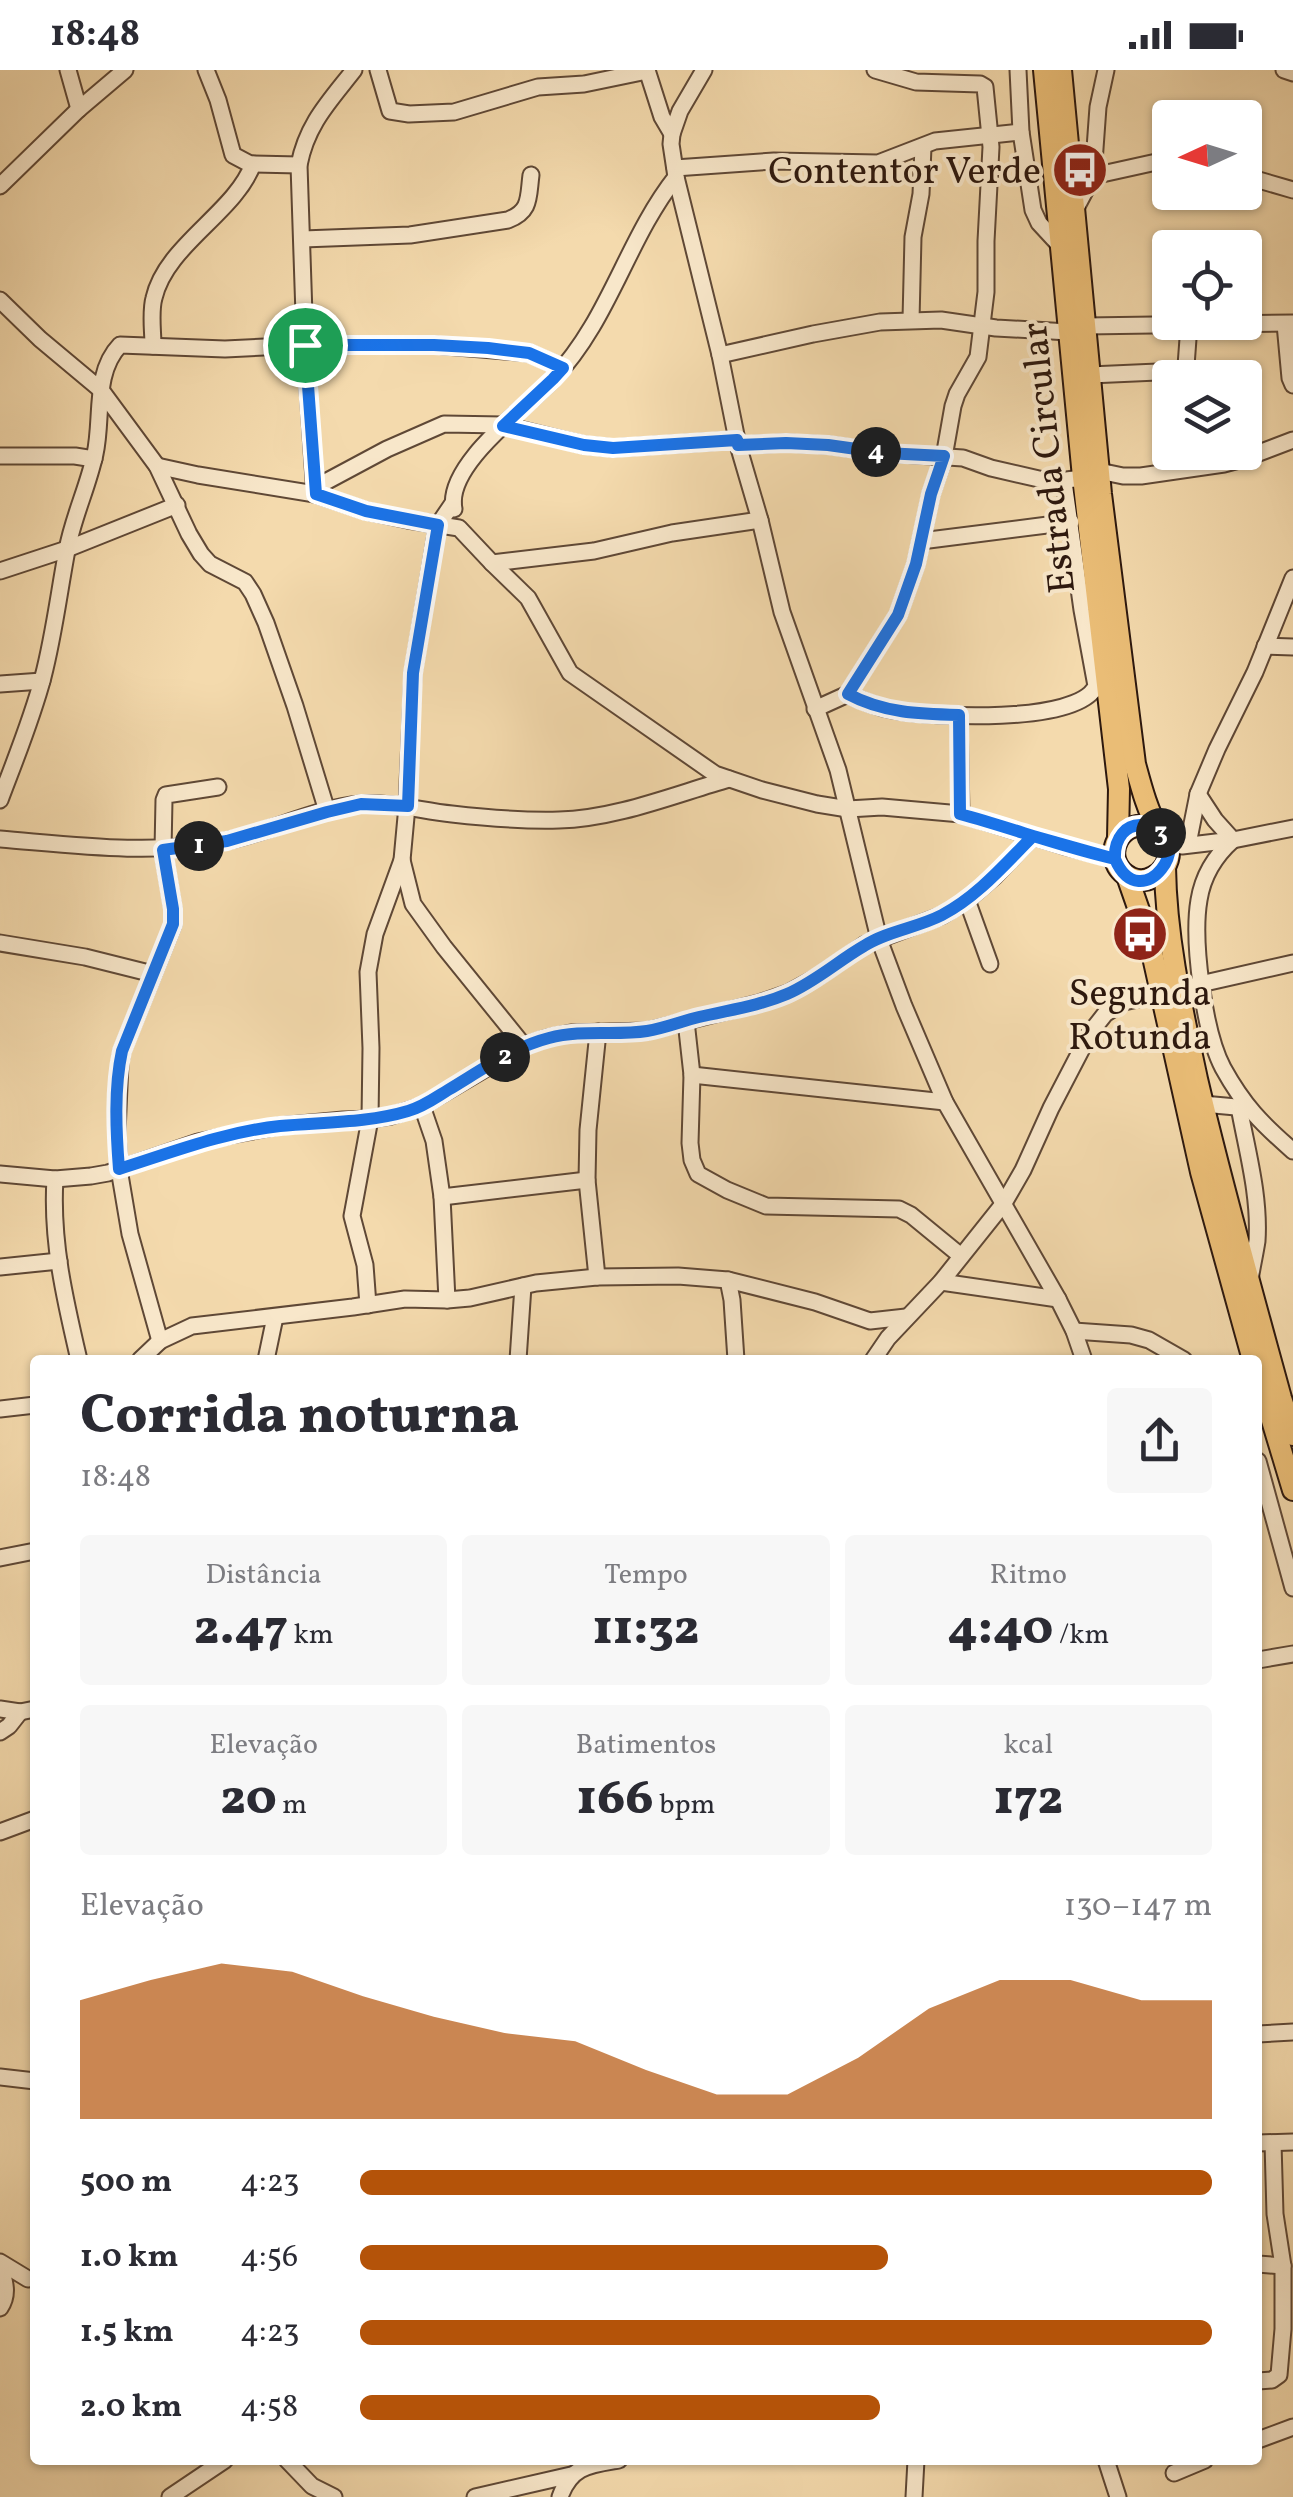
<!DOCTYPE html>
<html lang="pt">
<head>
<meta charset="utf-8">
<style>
	:root { --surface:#fff; --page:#f7f7f7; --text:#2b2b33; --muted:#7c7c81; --accent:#b45309 }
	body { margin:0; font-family:Vollkorn,serif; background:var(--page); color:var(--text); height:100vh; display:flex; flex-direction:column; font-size:38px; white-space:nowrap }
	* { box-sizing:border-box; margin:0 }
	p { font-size:32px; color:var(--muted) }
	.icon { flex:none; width:55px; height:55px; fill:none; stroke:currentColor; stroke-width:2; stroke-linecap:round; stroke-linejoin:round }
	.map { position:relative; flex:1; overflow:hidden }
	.details { position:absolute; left:30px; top:1285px; width:1232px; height:1110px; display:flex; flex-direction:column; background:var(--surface); border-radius:10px; box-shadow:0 2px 8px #0004 }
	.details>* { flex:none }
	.needle { width:65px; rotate:266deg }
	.buttons { position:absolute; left:1152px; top:30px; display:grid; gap:20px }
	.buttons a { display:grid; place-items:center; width:110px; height:110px; border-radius:10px; background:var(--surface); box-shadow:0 2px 8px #0004; font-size:50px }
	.pin { position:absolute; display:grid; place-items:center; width:85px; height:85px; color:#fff; margin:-42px; border:5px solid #fff; border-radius:50%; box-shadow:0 2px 10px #0007 }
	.km { position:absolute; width:50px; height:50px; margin:-25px; border-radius:50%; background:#222; color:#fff; font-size:28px; line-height:50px; text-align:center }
	.round { display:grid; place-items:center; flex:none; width:105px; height:105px; border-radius:10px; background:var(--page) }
	.headline { display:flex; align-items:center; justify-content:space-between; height:170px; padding:0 50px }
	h1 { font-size:55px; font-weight:800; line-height:75px }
	.metrics { display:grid; grid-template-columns:repeat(3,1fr); gap:15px; height:170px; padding:10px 50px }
	.metrics div { display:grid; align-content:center; border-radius:10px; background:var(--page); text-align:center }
	.metrics b { font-size:50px; font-weight:800 }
	.metrics small { font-size:28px; font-weight:400 }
	.metrics p { font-size:28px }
	.chart { height:280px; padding:20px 50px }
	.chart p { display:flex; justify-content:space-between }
	.chart svg { width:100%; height:180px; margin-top:10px; fill:var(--accent); opacity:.7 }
	ul { padding:0 50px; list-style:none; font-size:32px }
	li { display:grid; grid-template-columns:160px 120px 1fr; align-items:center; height:75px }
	li i { height:25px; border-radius:12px; background:var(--accent) }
	.status { display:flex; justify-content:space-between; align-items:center; height:70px; padding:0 50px; background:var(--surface); direction:ltr }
	.status svg { height:28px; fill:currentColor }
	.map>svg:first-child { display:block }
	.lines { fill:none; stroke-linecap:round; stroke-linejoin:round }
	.minor-casing { stroke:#5f4836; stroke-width:19 }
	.major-casing { stroke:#2d180e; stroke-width:24 }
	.minor { stroke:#f8e7ca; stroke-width:15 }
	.major { stroke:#eabd76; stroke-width:20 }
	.route-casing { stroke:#fff; stroke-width:20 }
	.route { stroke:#1a73e8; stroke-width:12 }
	.labels { text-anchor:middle; stroke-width:8; stroke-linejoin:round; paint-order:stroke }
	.poi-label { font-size:38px; fill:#2d180e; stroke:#f8e7ca; text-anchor:end }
	.street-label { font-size:38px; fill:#2d180e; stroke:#f8e7ca }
</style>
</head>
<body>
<div class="status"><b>18:48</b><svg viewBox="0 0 49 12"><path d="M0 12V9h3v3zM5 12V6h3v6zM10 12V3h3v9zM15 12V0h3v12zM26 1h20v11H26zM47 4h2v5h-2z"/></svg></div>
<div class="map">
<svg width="1293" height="2427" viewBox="0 0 1293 2427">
	<rect width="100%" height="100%" fill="#f4daad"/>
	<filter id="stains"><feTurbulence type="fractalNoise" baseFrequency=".002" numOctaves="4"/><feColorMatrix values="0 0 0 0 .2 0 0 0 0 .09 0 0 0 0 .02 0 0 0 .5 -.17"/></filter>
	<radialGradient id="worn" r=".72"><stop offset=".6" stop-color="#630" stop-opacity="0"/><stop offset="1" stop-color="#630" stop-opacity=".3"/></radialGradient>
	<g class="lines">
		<g class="minor-casing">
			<g id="minor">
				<path d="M68,0L79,39"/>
				<path d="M206,0L218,30L233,85L250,94L299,95"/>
				<path d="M378,0L390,41L409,44L454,42L538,17L584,14L647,1"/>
				<path d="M647,0L662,47L672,64"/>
				<path d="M704,0L680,41L672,64L671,74L676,107L720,285L738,375L760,450L782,542L838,700L879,869L904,936L945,1032L1058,1229L1074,1261L1084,1290"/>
				<path d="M1018,0L1021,62L1033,140L1039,153L1063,179"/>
				<path d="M1284,0L1293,3"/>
				<path d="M675,98L774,91L878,93L935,71L1021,62"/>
				<path d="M1093,106L1170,89"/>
				<path d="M1245,106L1293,120"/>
				<path d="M0,116L79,39L125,0"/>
				<path d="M1075,140L1093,106L1098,37L1106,0"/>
				<path d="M303,169L410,165L508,150C531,141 528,128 531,105"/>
				<path d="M0,230L40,269L101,320L157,396L189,464L201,484L210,494L245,512L253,524L266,553L295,636L327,741"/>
				<path d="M911,250L913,167L921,124L923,77"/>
				<path d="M1285,254L1290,308L1293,315"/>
				<path d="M1086,256L1293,253"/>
				<path d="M153,276C153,261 150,242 154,228C166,175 235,143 253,94"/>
				<path d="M720,285L813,264L880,252L941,250L996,258L1069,262"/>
				<path d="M1090,305L1180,301L1186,296L1189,255"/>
				<path d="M738,375L786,373L828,375L885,383L963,388L991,398L1052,412L1074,409"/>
				<path d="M0,386H75L94,389"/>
				<path d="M157,396L198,405L315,424L366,441L408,450L459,458L492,493L528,528L570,603L715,704L762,720L817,734L848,739L882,737L961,744L1064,776L1115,789"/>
				<path d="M1099,401L1123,406H1141L1224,394L1243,389L1293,370"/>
				<path d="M316,417L387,379L444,354L503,355L584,375L613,378L737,370"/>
				<path d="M315,424L305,275L299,95C307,54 329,32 354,0"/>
				<path d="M454,439C445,395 526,338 553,309C609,251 627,169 676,107"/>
				<path d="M921,471L1071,452"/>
				<path d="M492,493L594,481L672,463L760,450"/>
				<path d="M0,501L67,479L177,435"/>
				<path d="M1265,576L1293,577"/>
				<path d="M0,614L42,611"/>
				<path d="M848,624C862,631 876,637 892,640C930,647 1078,655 1096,616L1082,540L1064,412"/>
				<path d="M815,639L848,624L898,545L916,494L931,424L944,387L953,336L957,324L978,287L986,222V171L991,77L985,17L980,14L916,12L875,0"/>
				<path d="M959,645L961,744"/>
				<path d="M1198,724L1215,750L1233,770C1215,786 1203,805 1199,830C1192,871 1204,962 1223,998C1244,1036 1261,1053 1293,1081"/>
				<path d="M0,730C15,690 32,649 43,607C54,565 59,522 67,480C73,447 88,417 95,384C103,349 93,303 120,275L225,279L305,275H434L529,283L563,298"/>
				<path d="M0,769C74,775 148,785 221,772C268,764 313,738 361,734C392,732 422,741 452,744C487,748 524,751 559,750C615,749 676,724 729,709"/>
				<path d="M1188,774L1198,724L1217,679L1255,602L1293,508"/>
				<path d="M1182,776L1233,770L1293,758"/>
				<path d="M402,790L413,834L444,877L524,976"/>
				<path d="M967,830L990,894"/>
				<path d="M0,873L85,887L153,904"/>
				<path d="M1196,915L1293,893"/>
				<path d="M686,951L692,1005L690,1073L692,1090L698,1104L727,1120L766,1136L899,1139L911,1145L961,1186"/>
				<path d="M692,1005L945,1032"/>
				<path d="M1203,1034L1247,1038"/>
				<path d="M422,1036L434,1071L442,1127L447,1230"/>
				<path d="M1239,1037C1247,1081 1260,1126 1257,1171C1255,1184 1252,1197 1250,1210"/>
				<path d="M0,1104L55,1109L91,1106L108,1103L198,1072L231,1065L279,1056L343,1050L370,1049L391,1046L422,1036L524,976L547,968L571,963L647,961L759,933L788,923L819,906L864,875L943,845L967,830L995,806L1033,766"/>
				<path d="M55,1109C51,1171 65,1230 79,1290"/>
				<path d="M442,1127L587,1110"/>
				<path d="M0,1197L59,1191"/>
				<path d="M597,1207L587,1110L588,1060L598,962"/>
				<path d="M728,1210L732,1230L736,1290"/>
				<path d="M941,1212L1058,1229"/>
				<path d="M368,1235L365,1195L352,1146L370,1049L371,978L368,902L375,864L402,790L407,736L413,603L435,470L438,455L453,433"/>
				<path d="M1074,1261L1131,1265L1149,1270L1184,1290"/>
				<path d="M160,1271L130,1164L119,1099L117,1063L120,993L122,981L173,855V839L163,780L164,730L166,725L218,717"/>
				<path d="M140,1290L160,1271L192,1256L353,1237L405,1229L447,1230L470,1228L536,1213L597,1207L678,1206L728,1210L815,1232L870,1251L906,1247"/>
				<path d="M266,1290L275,1247"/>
				<path d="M518,1290L523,1216"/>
				<path d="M873,1290L888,1268L941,1212L1004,1133L1023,1100L1051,1038L1090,963L1105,944L1124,932L1161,924"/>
				<path d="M0,1339L35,1335"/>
				<path d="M1258,1391L1293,1518"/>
				<path d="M0,1488L35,1481"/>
				<path d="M1258,1590L1293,1584"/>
				<path d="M0,1639L20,1642L35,1639"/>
				<path d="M0,1662L9,1656L20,1642"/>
				<path d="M0,1762L35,1749"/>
				<path d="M1258,1964L1293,1962"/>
				<path d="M0,2007L35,2011"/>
				<path d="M1258,2073L1293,2072"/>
				<path d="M0,2192L28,2209"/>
				<path d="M0,2194C4,2210 10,2223 0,2238"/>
				<path d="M1258,2194L1283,2196"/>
				<path d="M1258,2311L1272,2310L1279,2305L1283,2259V2196L1275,2144L1273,2073"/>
				<path d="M1258,2370L1293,2357"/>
				<path d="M287,2390L312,2416L334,2427"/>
				<path d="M1106,2390L1118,2427"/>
				<path d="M1174,2403L1205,2390"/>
				<path d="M170,2427L225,2390"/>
				<path d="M475,2427L571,2405"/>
				<path d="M560,2427C571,2396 589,2395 619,2390"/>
				<path d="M914,2427L916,2390"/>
			</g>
		</g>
		<g class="major-casing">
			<g id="major">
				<path d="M1044,0L1083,407L1119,719L1118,768"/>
				<path d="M1061,0L1101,424L1135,694C1141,716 1147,740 1159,761C1164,768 1168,772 1169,782C1169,793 1163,802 1153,807C1146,811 1138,811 1131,808C1096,791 1121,739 1159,761"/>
				<path d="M1165,797C1166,869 1182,939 1197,1009C1222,1116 1252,1222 1281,1328L1293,1365"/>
				<path d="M1127,806L1149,869L1201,1102L1253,1290"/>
				<path d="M1258,1304L1293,1420"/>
			</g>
		</g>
		<use href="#minor" class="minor"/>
		<use href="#major" class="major"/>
	</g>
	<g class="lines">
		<g class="route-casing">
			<path id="route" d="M305,275L316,424L366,441L438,455L413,603L408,736L361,734L327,742L227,771L163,780L173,839V854L122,981C114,1018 116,1061 119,1099C173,1082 224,1062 280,1056C322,1052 368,1053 408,1041C423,1037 435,1028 448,1020C480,1001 513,977 549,968C582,959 615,966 647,961C665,958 682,951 699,947C728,940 759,936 787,924C815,912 838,891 864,876C887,861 917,858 942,845C978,826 1004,795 1033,766L1115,789C1141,850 1202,766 1147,756C1125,751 1114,770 1115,789C1062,777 1012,758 960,744L959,645C920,644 883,643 848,624L898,545L916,494L931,424L944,386L885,383L828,375L786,373L738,375L737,370L613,378L584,375L503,356L553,309L563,298L529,283L488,278L434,275H305"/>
		</g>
		<use href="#route" class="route"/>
	</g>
	<defs>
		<g id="bus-disc" transform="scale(2.875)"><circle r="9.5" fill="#8f2418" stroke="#f8e7ca"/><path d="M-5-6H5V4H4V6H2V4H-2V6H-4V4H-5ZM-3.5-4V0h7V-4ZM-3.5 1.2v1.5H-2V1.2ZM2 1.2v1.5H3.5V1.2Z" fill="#fff"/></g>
	</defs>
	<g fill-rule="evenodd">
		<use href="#bus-disc" x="1080" y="100"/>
		<use href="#bus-disc" x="1140" y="864"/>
	</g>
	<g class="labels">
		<g class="poi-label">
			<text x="1041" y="113">Contentor Verde</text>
			<text x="1140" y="935" text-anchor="middle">Segunda<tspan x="1140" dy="44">Rotunda</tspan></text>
		</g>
		<g class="street-label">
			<text transform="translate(1047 388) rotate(-96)" y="13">Estrada Circular</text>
		</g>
	</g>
	<rect width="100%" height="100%" filter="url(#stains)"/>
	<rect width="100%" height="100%" fill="url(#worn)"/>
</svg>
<div class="buttons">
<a><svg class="needle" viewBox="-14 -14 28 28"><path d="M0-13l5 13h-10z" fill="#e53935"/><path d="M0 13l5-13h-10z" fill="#7c7c81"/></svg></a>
<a><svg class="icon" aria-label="locate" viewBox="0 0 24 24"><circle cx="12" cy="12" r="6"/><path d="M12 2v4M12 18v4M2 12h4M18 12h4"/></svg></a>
<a><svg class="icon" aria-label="layers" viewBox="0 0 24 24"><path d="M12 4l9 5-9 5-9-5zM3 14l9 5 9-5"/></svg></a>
</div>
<div class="pin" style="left:305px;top:275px;background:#1e9e55"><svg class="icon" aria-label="arrive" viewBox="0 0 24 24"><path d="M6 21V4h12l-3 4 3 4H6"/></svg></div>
<b class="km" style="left:199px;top:776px">1</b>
<b class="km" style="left:505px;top:987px">2</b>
<b class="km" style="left:1161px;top:763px">3</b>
<b class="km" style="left:876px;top:382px">4</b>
<section class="details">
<div class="headline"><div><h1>Corrida noturna</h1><p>18:48</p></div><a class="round"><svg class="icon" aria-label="share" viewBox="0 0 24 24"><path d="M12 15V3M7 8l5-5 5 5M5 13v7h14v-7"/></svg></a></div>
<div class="metrics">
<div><p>Distância</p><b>2.47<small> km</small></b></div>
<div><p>Tempo</p><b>11:32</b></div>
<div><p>Ritmo</p><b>4:40<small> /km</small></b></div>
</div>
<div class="metrics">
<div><p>Elevação</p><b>20<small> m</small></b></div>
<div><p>Batimentos</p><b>166<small> bpm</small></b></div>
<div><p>kcal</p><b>172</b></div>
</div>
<div class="chart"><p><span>Elevação</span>130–147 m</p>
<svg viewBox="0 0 160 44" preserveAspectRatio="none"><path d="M0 44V15L10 10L20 6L30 8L40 14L50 19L60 23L70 25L80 32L90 38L100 38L110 29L120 17L130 10L140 10L150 15L160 15V44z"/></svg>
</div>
<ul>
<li><b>500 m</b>4:23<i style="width:100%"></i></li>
<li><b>1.0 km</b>4:56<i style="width:62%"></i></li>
<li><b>1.5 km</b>4:23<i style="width:100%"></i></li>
<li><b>2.0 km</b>4:58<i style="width:61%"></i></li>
</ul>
</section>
</div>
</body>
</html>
